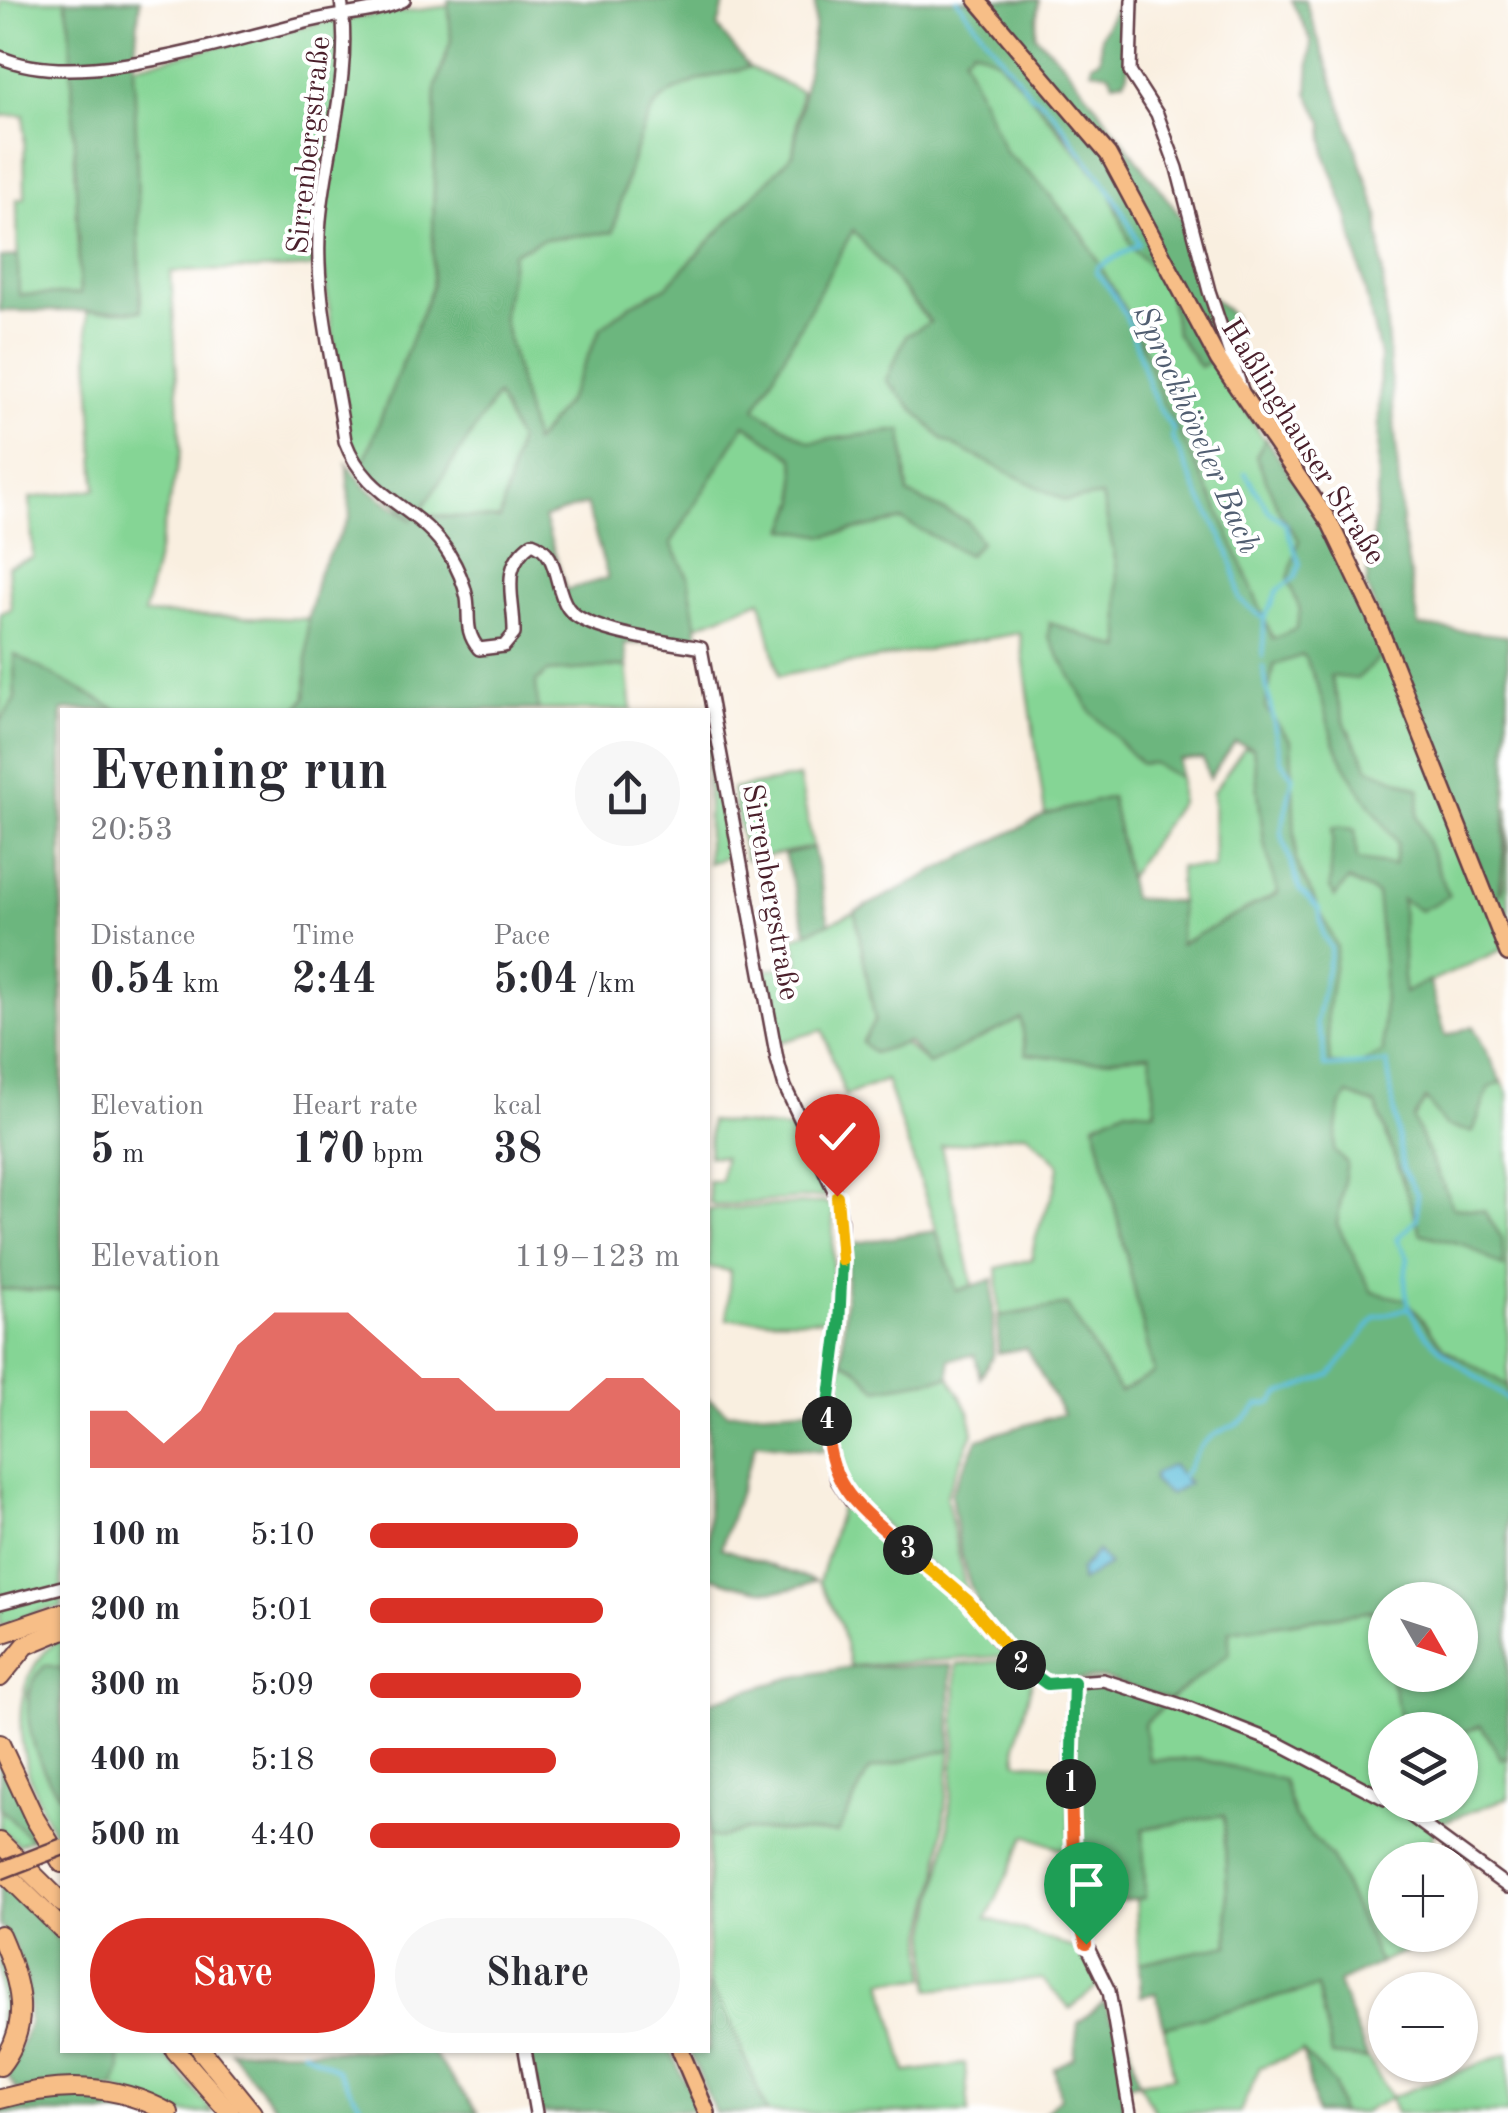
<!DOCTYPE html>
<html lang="en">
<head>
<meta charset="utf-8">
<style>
	:root { --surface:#fff; --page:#f7f7f7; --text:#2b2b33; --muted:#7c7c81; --accent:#d93025 }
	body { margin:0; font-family:"Old Standard TT",serif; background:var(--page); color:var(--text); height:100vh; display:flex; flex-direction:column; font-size:38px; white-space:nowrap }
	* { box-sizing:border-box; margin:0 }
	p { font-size:32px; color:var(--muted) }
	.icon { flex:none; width:55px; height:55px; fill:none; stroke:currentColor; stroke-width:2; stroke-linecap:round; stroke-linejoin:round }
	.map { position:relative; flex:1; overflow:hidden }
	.drawer { position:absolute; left:60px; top:708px; width:650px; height:1345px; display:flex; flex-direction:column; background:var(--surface); border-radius:0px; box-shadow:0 2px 8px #0004 }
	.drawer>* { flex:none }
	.needle { width:65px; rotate:129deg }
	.controls { position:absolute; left:1368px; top:1582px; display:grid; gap:20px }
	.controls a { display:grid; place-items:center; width:110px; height:110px; border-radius:50%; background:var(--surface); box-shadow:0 2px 8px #0004; font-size:50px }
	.pin { position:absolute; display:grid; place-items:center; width:85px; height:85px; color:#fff; margin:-102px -42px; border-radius:50% 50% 50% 0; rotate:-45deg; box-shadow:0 0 10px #0007 }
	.pin .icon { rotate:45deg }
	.km { position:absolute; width:50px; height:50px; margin:-25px; border-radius:50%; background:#222; color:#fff; font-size:28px; line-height:50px; text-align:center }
	.round { display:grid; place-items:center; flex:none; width:105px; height:105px; border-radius:52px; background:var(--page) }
	.summary { display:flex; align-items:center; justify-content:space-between; height:170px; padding:0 30px }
	h1 { font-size:55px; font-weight:700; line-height:75px }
	.metrics { display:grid; grid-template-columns:repeat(3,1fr); gap:15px; height:170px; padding:10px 30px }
	.metrics div { display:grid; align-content:center }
	.metrics b { font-size:42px; font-weight:700 }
	.metrics small { font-size:28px; font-weight:400 }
	.metrics p { font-size:28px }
	.chart { height:280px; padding:20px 30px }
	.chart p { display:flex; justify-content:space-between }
	.chart svg { width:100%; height:180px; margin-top:10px; fill:var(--accent); opacity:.7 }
	.action { display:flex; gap:20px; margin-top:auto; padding:20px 30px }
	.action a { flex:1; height:115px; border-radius:60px; background:var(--accent); color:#fff; font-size:40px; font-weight:700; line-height:115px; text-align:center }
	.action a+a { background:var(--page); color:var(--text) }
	ul { padding:0 30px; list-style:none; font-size:32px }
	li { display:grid; grid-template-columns:160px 120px 1fr; align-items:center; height:75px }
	li i { height:25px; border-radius:12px; background:var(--accent) }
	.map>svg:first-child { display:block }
	.green { fill:#85d595; stroke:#687a60; stroke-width:2.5 }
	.forest { fill:#6cb67e; stroke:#5b6a54; stroke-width:2.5; fill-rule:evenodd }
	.water { fill:#5bbdda; stroke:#526e82; stroke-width:2.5 }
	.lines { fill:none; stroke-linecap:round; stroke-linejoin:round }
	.stream { stroke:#5bbdda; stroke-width:4 }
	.minor-casing { stroke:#643e46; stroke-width:16 }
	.major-casing { stroke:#643e46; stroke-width:20 }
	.highway-casing { stroke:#643e46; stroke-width:22 }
	.minor { stroke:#fff; stroke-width:11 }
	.major { stroke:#f7be87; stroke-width:15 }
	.highway { stroke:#f7be87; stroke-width:18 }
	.major-bridge-casing { stroke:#643e46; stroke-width:20; stroke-linecap:butt }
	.major-bridge { stroke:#f7be87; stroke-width:15 }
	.split-1-casing { stroke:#fff; stroke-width:20 }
	.split-2-casing { stroke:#fff; stroke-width:20 }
	.split-3-casing { stroke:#fff; stroke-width:20 }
	.split-4-casing { stroke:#fff; stroke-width:20 }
	.split-5-casing { stroke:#fff; stroke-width:20 }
	.split-6-casing { stroke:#fff; stroke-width:20 }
	.split-1 { stroke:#f0652b; stroke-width:12 }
	.split-2 { stroke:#22a559; stroke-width:12 }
	.split-3 { stroke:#f5b400; stroke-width:12 }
	.split-4 { stroke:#f0652b; stroke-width:12 }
	.split-5 { stroke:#22a559; stroke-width:12 }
	.split-6 { stroke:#f5b400; stroke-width:12 }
	.labels { text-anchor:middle; stroke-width:8; stroke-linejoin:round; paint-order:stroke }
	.street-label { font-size:30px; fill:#4a1f2b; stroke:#fff }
	.water-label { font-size:32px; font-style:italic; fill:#515e71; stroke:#fff }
</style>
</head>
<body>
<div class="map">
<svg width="1508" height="2113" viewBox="0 0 1508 2113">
	<rect width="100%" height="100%" fill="#fff"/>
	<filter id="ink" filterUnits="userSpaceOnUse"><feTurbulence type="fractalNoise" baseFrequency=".01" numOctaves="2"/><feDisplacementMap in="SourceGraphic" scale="20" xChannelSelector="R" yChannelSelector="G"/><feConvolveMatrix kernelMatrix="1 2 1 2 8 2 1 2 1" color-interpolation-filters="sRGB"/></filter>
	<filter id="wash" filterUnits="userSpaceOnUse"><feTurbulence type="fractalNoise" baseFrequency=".0048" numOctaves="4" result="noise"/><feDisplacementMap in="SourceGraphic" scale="40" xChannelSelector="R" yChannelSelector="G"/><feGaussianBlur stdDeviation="2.25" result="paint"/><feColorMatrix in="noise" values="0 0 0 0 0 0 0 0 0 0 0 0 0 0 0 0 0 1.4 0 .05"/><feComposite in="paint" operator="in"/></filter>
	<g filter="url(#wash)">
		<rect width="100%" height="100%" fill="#f9efe0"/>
		<g class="green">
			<path d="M0,0H65L70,24L80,295H18L17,199L25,198L24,115L0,116Z"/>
			<path d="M951,0L1110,192L1129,237L1169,293L1173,315L1200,366L1213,359C1325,528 1413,710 1503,891L1508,807V947L1406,993L1417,1113L1426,1098L1502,1082L1508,1093V1458L1346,1333L1265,757L980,137Z"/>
			<path d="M450,6L451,41L436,87L432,287L361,469L348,439L323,267L171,272L181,451L144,614L308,619L306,697L296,710H118L14,655L15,699L0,722V613L11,609L8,566L33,558L30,498L96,489L87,311L141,310L133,66L330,21Z"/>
			<path d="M749,67L801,91L793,154L666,287L630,305L601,328L567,401L534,444L503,317L513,253L543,239L613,232C620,204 640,117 661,100C686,80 719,75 749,67Z"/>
			<path d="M853,229L930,323L1102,495L1116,563L1122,650L1050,623L1153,763L1180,778V802L1128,878L1111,797L1045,815L1020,633L779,676L761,600L696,626L688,577L671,543L745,424L794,458L797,500L786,528L826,536L902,520L968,555L967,521L908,494L902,430L809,442L755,409Z"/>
			<path d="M498,393L518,441L500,519L417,515Z"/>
			<path d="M627,666L632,710H537L535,682L547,672Z"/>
			<path d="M712,713L732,856L708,863V714Z"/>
			<path d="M1244,748H1253L1264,842L1278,893L1180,944L1179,867L1214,868L1213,792Z"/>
			<path d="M799,777L813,847L746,860L732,789Z"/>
			<path d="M855,912L875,1020L929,1064L1022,1018L1090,1061L1150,1053L1156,1111L1095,1124L1154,1373L1120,1393L1067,1305L999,1316L997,1268L1032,1259C1034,1224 1057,1199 1059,1164L1027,1133L941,1146L973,1285L957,1291L886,1080L845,1096L823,1030L777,1043L764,971L799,963L793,938Z"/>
			<path d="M710,1121L799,1130L831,1196L715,1206L710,1203L708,1181H721L724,1157L709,1156Z"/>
			<path d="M825,1202L833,1208V1320L727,1319L730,1271L708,1267V1210Z"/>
			<path d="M0,1289L62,1291V1608L44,1610L0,1626Z"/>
			<path d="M842,1361L855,1367L877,1389L950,1377L969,1412L973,1433L946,1495L967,1596L850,1496C825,1453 832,1408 842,1361Z"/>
			<path d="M844,1497L966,1603L1007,1656L850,1666L840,1623L819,1582Z"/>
			<path d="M1374,1611L1385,1675H1390L1401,1721L1415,1730H1385V1805H1460V1734L1481,1725L1502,1759L1508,1757V1798L1437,1824L1424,1860H1385V1935H1443L1380,1963L1331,1857L1295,1818L1283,1781L1201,1759L1149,1760L1144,1724L1190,1681L1228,1654L1229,1631Z"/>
			<path d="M62,1637V1669L45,1665L27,1694L34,1738L44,1768L62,1798V1830L54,1833C16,1762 0,1681 62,1637Z"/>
			<path d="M1011,1660L1033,1677L1016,1745L1017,1762L1069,1766L1070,1853L1026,1835L987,1918L1088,1953L1102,1983L1070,2009L1042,1979L930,1990L928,1937L947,1839L955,1748L956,1665Z"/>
			<path d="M951,1749L938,1877L924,1938L926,1978L883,1981L906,2072L965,2064L969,2113H767L732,2025L708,1981V1836L719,1838L747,1830L838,1833L869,1770Z"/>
			<path d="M0,1808L31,1839L18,1845L0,1828Z"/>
			<path d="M1224,1815L1229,1946L1139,1963L1136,1899L1145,1898L1143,1829Z"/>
			<path d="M0,1953C19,1994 18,2015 0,2056Z"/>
			<path d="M1317,1987L1332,2054L1368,2059L1391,2097L1508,2053V2113H1396L1390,2098L1363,2113H1340L1335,2085L1303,2052L1260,2067L1240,2112L1156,2113L1139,2082L1174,2077L1164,2027Z"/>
			<path d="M117,2050H162L213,2113H173L113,2088L121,2069Z"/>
		</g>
		<g class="forest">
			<path d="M65,0H140L134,62L141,311H0V257L18,256L19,295L80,294L70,24Z"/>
			<path d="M448,0H725L718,28L749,67C719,75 685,80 661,100C640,117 620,204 613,232L543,239L513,253L503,317L534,443L567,401L601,328L630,305L666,287L793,154L815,25V0H1039L1035,35L1066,66L1191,230L1208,293L1233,316L1237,344L1200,367L1176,333L1169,293L1158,273L1132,249L1110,192L1084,155L998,60L973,48L964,57L1005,152L1037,180L1082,234L1137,330L1164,401L1223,519L1273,639L1296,629L1300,610L1288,579L1299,540L1280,513L1256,456L1266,438L1324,526L1385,653L1357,679L1330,676L1346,726L1369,768L1420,789L1417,816L1449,896L1420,911L1402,899L1404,993L1429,980L1446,1036L1473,1026L1502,1082L1489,1088L1473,1132L1445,1126L1426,1099L1413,1119L1453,1207L1484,1211L1502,1238L1504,1268L1465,1245L1421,1234L1376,1105L1348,1094L1340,1107L1334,1151L1347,1163L1337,1224L1372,1292L1407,1300L1444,1348L1508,1386V1757L1502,1760L1481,1725L1460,1734V1730H1415L1401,1721L1390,1675H1460V1600H1385V1656L1373,1611L1229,1631V1654L1169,1700L1103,1678L1046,1682C974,1625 963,1582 951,1493L978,1439L1063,1414L1026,1348L998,1353V1317L1067,1305L1120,1392L1154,1373L1095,1123L1125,1109L1156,1111L1150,1054L1090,1061L1026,1054L1021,1019L929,1064L908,1042L873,1053L862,1042L875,1020L855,912L1045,815L1111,797L1132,898L1180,902V944L1278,893L1264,842L1253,748L1235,742L1209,779L1203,759L1180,760V778L1153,763L1141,764L1091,712L1048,636L1050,623L1122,649L1116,563L1102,496L1066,501L943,440L886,380L906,336L930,322L853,230L755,409L810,442L902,430L908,494L967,521L981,542L968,555L902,520L825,536L786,529L797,500L794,458L745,424L671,543L688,577L700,646L625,643L627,666L547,672L536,682L538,710H296L306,697L308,619L319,571L350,517L347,464L367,488L413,521L361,469L432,287L436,87L451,40ZM497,395L518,441L500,519L418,515ZM586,504L608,578L566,590L544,518ZM1303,655C1321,687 1322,703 1332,736C1345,774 1375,810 1397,843L1394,865L1357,860L1355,829L1333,827L1330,888L1335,897L1348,880L1377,894L1384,968L1383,1052L1358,1066L1330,1064L1327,1015L1337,947L1296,861L1291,741L1265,708L1274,665Z"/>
			<path d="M1291,0H1305L1378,213L1403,534L1419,626L1508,636C1508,710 1508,844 1497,911L1366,586L1377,500L1380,356L1348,216L1325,154L1323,122L1308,93L1311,40Z"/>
			<path d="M1127,4L1128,73L1124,80L1113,82L1109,73L1091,70L1092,63L1100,59L1101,35L1117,5Z"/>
			<path d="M14,654L118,710H62V1291L0,1289V722L15,699Z"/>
			<path d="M813,847L829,923L807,932L784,854Z"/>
			<path d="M936,1231L957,1291L993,1279V1356L980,1378L975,1355L949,1359L950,1377L877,1389L855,1367L842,1361L848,1244Z"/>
			<path d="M708,1398L728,1413L824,1408V1451L756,1443L721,1548L815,1581C777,1600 746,1588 708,1576Z"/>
			<path d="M46,1665L62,1669V1798C35,1767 10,1695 46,1665Z"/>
			<path d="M951,1665V1749L869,1770L838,1833L747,1830L719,1838L708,1836V1702L790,1678L850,1667Z"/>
			<path d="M1075,1683H1100L1167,1703L1144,1724L1149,1760L1201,1759L1283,1780L1295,1818L1331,1857L1380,1963L1338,1983L1368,2059L1332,2055L1317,1987L1164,2027L1156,1993L1141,1996L1139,1963L1229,1945L1224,1815L1143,1829L1145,1898L1078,1908V1843L1073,1836Z"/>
			<path d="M0,1754L41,1834L31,1839L0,1808Z"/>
			<path d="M7,1885L62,1943V2050H117L121,2069L113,2088L16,2090L8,2077L29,2024L27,1982L16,1950L0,1925V1888Z"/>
			<path d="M708,1981L732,2025L767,2113H715L689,2050H708Z"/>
			<path d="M1104,2002L1113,2020L1123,2016L1139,2082L1124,2086L1123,2113H1045L1060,2097L1054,2068L1074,2058L1078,2023Z"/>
			<path d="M229,2050H430L478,2113H280Z"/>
			<path d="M528,2050H670L699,2110L539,2113Z"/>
			<path d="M1303,2052L1335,2085L1340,2113H1316Z"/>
			<path d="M79,2093L150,2113H0V2107Z"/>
		</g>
		<g class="water">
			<path d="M1172,1465L1188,1483L1169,1495L1153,1481L1154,1474Z"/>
			<path d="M1097,1551L1109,1565L1081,1582L1080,1570Z"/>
		</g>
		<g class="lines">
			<g class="stream">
				<path d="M957,0L1031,95C1056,107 1065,132 1081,152C1107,185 1121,204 1139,244L1097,268L1096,273C1147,326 1133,381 1173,429L1172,438C1184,459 1191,482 1203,503C1221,533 1237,562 1239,599L1264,619L1263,657"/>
				<path d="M1245,473L1269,511L1285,523L1300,564L1295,577L1278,590L1264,619"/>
				<path d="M1263,667L1281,761L1293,777L1281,833L1300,890L1319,909L1323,935L1331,948L1316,1023L1323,1043L1324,1067L1387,1063L1403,1169L1417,1194V1219L1397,1239L1408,1258C1390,1333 1460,1361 1508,1400"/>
				<path d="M1182,1476C1192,1465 1194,1452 1205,1442C1222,1426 1244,1427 1258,1405L1272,1403L1280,1394L1331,1375L1376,1317L1408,1308"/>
				<path d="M302,2050L337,2070L366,2113"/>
			</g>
		</g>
	</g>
	<g filter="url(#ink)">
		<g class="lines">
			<g class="minor-casing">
				<g id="minor">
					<path d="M341,0C352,76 327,145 320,220C313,292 335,370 345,441C367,501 420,506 449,554C457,567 464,583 467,598C470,618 464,631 479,649L504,646L514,634C515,598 498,567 532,543C560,552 553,587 568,608C586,633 670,642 701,648L777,1059L785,1087L837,1197L841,1222L839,1327L827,1437L837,1480L851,1501L968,1601L1012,1658L1047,1684L1103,1680L1184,1706L1280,1744L1385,1799"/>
					<path d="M1132,0L1130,72L1157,114L1177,168L1209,291L1242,390"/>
					<path d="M0,57C81,93 230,39 315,20C344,13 377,13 404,0"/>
					<path d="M0,1603L62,1587"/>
					<path d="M1074,1683L1070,1772L1074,1902L1086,1944L1109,1991L1130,2113"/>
					<path d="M1396,1805L1508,1887"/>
					<path d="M525,2050L536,2113"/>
				</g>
			</g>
			<g class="major-casing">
				<g id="major">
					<path d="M977,0L1108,154L1218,359L1330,523L1375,617L1508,953"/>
					<path d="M680,2050L707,2113"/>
				</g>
			</g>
			<g class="highway-casing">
				<g id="highway">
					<path d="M0,1634L62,1613"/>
					<path d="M0,1677L26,1645L62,1630"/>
					<path d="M0,1744L35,1819L62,1863"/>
					<path d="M0,1842L62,1903"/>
					<path d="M0,1868L62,1929"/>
					<path d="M0,1935C20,1980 33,2024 0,2066"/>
					<path d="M175,2050L230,2113"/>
					<path d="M201,2050L252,2113"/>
					<path d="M0,2099C59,2083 114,2082 169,2113"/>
				</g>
			</g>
			<use href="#minor" class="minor"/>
			<use href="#major" class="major"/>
			<use href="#highway" class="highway"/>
			<g class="major-bridge-casing">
				<path id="major-bridge" d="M0,1871L62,1847"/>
			</g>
			<use href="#major-bridge" class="major-bridge"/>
		</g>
	</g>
	<g class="lines" filter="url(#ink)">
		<g class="split-1-casing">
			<path id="split-1" d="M1071,1784L1074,1902L1086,1944"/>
		</g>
		<g class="split-2-casing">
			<path id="split-2" d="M1021,1665L1047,1684L1074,1682L1071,1784"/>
		</g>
		<g class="split-3-casing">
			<path id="split-3" d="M908,1550L968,1601L1021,1665"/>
		</g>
		<g class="split-4-casing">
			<path id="split-4" d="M827,1421C827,1489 861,1509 908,1550"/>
		</g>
		<g class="split-5-casing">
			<path id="split-5" d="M827,1421L839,1326L842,1260"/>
		</g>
		<g class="split-6-casing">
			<path id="split-6" d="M837,1196L842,1260"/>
		</g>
		<use href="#split-1" class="split-1"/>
		<use href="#split-2" class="split-2"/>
		<use href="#split-3" class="split-3"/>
		<use href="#split-4" class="split-4"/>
		<use href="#split-5" class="split-5"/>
		<use href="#split-6" class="split-6"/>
	</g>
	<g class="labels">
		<g class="street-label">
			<text transform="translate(308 145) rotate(-84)" y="10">Sirrenbergstraße</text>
			<text transform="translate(1304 441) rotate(58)" y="10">Haßlinghauser Straße</text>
			<text transform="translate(772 892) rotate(80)" y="10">Sirrenbergstraße</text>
		</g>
		<g class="water-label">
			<text transform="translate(1198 429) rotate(66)" y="11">Sprockhöveler Bach</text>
		</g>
	</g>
</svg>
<div class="controls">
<a><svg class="needle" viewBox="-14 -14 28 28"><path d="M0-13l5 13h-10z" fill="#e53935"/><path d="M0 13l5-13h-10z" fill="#7c7c81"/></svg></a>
<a><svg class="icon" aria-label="layers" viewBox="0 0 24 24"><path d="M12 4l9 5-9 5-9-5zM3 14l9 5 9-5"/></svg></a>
<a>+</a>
<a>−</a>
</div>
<div class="pin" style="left:1086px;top:1944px;background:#1e9e55"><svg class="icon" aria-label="arrive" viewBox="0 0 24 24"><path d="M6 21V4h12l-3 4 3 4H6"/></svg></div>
<div class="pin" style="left:837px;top:1196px;background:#d93025"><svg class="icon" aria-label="check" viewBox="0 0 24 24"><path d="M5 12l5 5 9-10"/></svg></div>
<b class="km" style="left:1071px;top:1784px">1</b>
<b class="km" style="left:1021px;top:1665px">2</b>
<b class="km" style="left:908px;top:1550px">3</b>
<b class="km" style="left:827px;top:1421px">4</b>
<section class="drawer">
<div class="summary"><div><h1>Evening run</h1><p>20:53</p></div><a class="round"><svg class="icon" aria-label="share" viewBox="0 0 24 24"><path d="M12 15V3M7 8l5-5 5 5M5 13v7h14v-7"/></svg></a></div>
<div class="metrics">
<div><p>Distance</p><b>0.54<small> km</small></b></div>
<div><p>Time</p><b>2:44</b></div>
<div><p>Pace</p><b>5:04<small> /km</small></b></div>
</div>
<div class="metrics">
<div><p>Elevation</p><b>5<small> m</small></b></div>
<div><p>Heart rate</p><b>170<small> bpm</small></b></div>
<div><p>kcal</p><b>38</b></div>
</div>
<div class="chart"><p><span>Elevation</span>119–123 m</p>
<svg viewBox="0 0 160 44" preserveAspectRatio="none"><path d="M0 44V30L10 30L20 38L30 30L40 14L50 6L60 6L70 6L80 14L90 22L100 22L110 30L120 30L130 30L140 22L150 22L160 30V44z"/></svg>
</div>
<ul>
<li><b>100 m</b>5:10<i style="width:67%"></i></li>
<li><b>200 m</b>5:01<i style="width:75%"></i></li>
<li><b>300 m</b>5:09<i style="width:68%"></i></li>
<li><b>400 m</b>5:18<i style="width:60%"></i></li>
<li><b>500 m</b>4:40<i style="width:100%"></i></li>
</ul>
<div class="action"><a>Save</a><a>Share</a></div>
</section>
</div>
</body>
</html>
